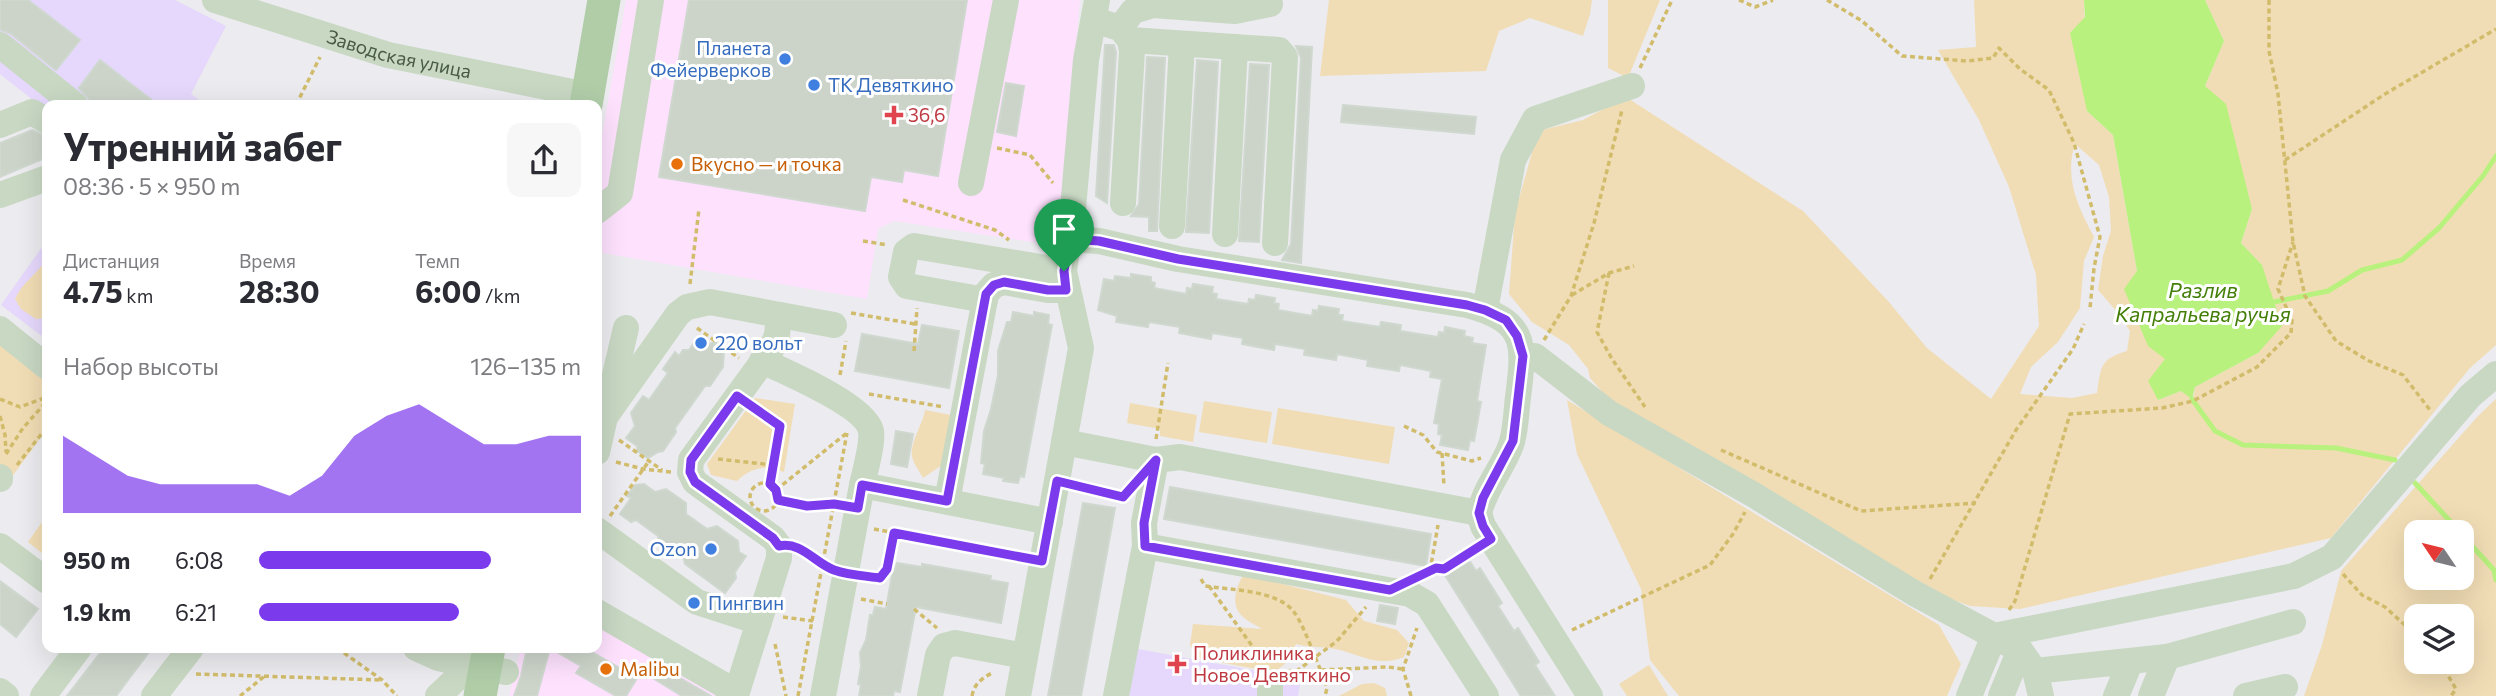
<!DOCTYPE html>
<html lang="ru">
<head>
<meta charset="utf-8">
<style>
	:root { --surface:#fff; --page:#f7f7f7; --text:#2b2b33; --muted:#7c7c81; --accent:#7c3aed }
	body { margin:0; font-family:Commissioner,sans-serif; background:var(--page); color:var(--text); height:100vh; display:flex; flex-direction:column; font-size:26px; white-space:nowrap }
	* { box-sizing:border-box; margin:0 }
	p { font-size:23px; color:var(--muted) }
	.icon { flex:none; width:38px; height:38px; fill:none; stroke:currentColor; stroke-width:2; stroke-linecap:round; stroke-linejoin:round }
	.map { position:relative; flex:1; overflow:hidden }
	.drawer { position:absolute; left:42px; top:100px; width:560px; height:553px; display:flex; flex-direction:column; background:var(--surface); border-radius:14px; box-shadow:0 7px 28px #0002 }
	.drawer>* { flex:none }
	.needle { width:46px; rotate:305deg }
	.fabs { position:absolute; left:2404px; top:520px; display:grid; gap:14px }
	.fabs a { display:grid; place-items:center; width:70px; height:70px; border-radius:14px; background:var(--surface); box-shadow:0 7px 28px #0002; font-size:35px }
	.pin { position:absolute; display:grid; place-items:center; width:60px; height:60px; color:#fff; margin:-72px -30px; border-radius:50% 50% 50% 0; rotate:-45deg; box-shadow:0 0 7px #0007 }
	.pin .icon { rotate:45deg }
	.round { display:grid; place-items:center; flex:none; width:74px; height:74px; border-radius:14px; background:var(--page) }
	.head { display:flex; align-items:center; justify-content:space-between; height:119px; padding:0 21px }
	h1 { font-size:38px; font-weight:700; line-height:52px }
	.metrics { display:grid; grid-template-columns:repeat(3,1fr); gap:10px; height:119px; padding:7px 21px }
	.metrics div { display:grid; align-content:center }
	.metrics b { font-size:30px; font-weight:700 }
	.metrics small { font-size:19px; font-weight:400 }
	.metrics p { font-size:19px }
	.chart { height:196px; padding:14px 21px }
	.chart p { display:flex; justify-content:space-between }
	.chart svg { width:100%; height:126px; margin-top:7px; fill:var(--accent); opacity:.7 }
	ul { padding:0 21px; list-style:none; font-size:23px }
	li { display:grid; grid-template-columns:112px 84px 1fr; align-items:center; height:52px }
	li i { height:18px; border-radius:9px; background:var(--accent) }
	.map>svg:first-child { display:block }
	.commercial { fill:#fde1fd }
	.medical { fill:#e5d8fc }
	.green { fill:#f1ddb5; fill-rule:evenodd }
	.water { fill:#b8f17e }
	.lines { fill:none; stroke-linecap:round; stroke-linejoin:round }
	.stream { stroke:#b8f17e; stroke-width:5 }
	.building { fill:#ccd4ca; stroke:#cfd8cf; stroke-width:2 }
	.path { stroke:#d1bc6b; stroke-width:3.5; stroke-dasharray:5 3.5; stroke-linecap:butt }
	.minor { stroke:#c8d8c3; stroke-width:26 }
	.major { stroke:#b0cda8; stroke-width:33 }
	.route-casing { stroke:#fff; stroke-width:14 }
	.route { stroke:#7c3aed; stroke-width:9 }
	.shop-dot { fill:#3f7fe0; stroke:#fff; stroke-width:2.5 }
	.health-dot { fill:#e0444e; stroke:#fff; stroke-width:2.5 }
	.food-dot { fill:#e8710a; stroke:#fff; stroke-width:2.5 }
	.labels { text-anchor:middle; stroke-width:6; stroke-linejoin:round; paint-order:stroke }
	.shop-label { font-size:19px; fill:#366cbe; stroke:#fff; text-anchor:start }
	.street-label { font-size:19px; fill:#485a43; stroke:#fff }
	.health-label { font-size:19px; fill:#be3a42; stroke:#fff; text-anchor:start }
	.food-label { font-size:19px; fill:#c56008; stroke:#fff; text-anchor:start }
	.water-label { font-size:21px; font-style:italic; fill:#437f06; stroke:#fff }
</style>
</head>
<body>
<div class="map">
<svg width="2496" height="696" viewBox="0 0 2496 696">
	<rect width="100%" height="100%" fill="#ecebef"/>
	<g class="commercial">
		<path d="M626,0H1080L1058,246L894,221L878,229L867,299L597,252V163Z"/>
		<path d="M597,621L718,696H509L521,648H597Z"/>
	</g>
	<g class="medical">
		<path d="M0,0H175L226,26L191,94L206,105H47V111L0,74Z"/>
		<path d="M47,240V340L1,305Z"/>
		<path d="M1138,649L1301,679L1298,696H1129Z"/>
	</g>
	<g class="green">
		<path d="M1329,0H1592L1590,14L1583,36L1530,18L1499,31L1486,71L1320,76Z"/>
		<path d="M1608,0H1660L1628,78L1608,68Z"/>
		<path d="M1974,0H2084L2087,111L2113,135L2137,271L2165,359L2158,400L2181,391L2193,398L2195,387L2258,353L2262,265L2241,243L2252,209L2205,86L2224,41L2205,0H2496V345L2470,368L2331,538L2020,609L1970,606L1923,589L1615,406L1590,378L1588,369L1569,345L1532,322L1509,294L1515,213L1538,131L1583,120L1626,97L1803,211L1888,301L1927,348L1991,399L2039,326L2036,275L2009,187L1979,120L1938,50L1976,47ZM2075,144L2099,165L2109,197L2111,231L2103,256L2098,290L2118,313L2130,331L2127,351C2100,359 2101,366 2097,393L2072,398L2020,394L2031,367L2058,342L2080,308L2084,261L2094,237C2078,207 2064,178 2075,144Z"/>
		<path d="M47,259V318L36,319L21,309L15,299C22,283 37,274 47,259Z"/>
		<path d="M0,339L47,377V429L11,478L0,463Z"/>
		<path d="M755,398L795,404L784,472C765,465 752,467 737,481L711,475L707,464Z"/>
		<path d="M2496,399V696H2304L2322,645L2341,571L2478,416ZM2417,532H2462V578H2417ZM2417,616H2462V662H2417Z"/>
		<path d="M1567,400L1939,625L1961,664L1947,696H1679L1650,660L1641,589L1577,454Z"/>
		<path d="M1204,401L1272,412L1267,443L1199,432Z"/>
		<path d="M1130,403L1197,415L1193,442L1160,436V429L1127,423Z"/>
		<path d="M1278,408L1395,427L1389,464L1272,444Z"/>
		<path d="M925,410L951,415L942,465L923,478C920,472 913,463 912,456C910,442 923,424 925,410Z"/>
		<path d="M47,515V557L28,542Z"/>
		<path d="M1244,574L1346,600L1364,621L1397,630L1409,643L1404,657C1376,668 1361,654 1335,649C1321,646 1310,648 1296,644L1285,664L1274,672L1196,658L1190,645L1193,624L1262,629C1256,625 1247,621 1242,616C1230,605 1236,586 1244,574Z"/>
		<path d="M1649,665L1668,696H1627L1619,684Z"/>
		<path d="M1374,683L1385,688L1387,696H1339L1362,684Z"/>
	</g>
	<path class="water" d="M2084,0H2205L2224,41L2205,86L2226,104L2252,209L2241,243L2262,265L2282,326L2258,353L2195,387L2192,399L2181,391L2158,400L2148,381L2165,359L2148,346L2124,289L2137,271L2113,135L2087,111L2070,33L2085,17Z"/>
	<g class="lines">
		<g class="stream">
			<path d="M2274,302L2328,291L2362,270L2402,260L2439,228L2483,176L2496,156"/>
			<path d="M2192,399L2215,431L2243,445L2336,448L2395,460"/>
			<path d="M2415,483L2460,532"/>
			<path d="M2462,535L2494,570L2496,580"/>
		</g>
	</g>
	<g class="building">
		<path d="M0,0H28L80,40L56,70L10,33L0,30Z"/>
		<path d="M689,0H967L938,176L904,170L902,182L871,177L865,211L659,177Z"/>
		<path d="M1105,45H1114L1116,52L1107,203L1096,196Z"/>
		<path d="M1296,46L1312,47L1301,263L1282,260L1291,244L1301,58Z"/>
		<path d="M1147,57L1165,58L1157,231H1149V217L1131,216L1139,204Z"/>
		<path d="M100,60L158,105H90L89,99L79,88Z"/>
		<path d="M1197,60L1218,62L1209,233L1186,232Z"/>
		<path d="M1250,64L1269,65L1259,242L1239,241Z"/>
		<path d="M1006,83L1024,86L1016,136L997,132Z"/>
		<path d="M1343,105L1476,117L1474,134L1341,122Z"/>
		<path d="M32,130L47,137V157L0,177V143Z"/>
		<path d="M1131,274L1151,277V282L1155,283L1154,288L1186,294L1187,288L1192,289L1193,284L1213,287L1212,293L1217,294L1216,299L1248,304L1249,299L1255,300L1256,295L1275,298L1274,303L1279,304L1278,310L1312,316L1313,310L1318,311L1319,306L1339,309L1338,315H1343L1342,321L1380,327L1381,322L1401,325L1400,331L1438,337L1439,332L1444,333L1445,327L1465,331L1464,336L1473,338L1472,343L1486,345L1477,401L1481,402L1474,441L1470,440L1468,450L1440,445L1442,435L1438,434L1439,424L1434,423L1442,379L1430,377L1431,371L1400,365L1399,371L1367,366L1368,360L1337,354L1336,360L1312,356L1304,355L1305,349L1275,344L1274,350L1242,344L1243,338L1212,333L1211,339L1179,333L1180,327L1149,322L1148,327L1116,322L1117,316L1098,310L1104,279L1114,281L1115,276L1131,278Z"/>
		<path d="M1013,312L1034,316V312L1049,315L1048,324L1052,325L1024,477L1020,476L1018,483L1003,481L1004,478L983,474L985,464L981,463L984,431L991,409L998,375V351L1007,322H1011Z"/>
		<path d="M922,325L959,331L949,388L855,371L862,334L918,344Z"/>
		<path d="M699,336L710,344L715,342L724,349L723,367L710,386H705L675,428L676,432L663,451L658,452L648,458L637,451V446L626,438L635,426L631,413L643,396L649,400L668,373L663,369L675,352L679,356L683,350H689Z"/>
		<path d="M896,431L913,434L907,467L891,464Z"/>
		<path d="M644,484L655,492L666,489L686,503V514L707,529L717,526L738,541L739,552L746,556L735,572L736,578L725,593L685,564L684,559L659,541L658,536L636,520L631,522L620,514L631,498L627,496L635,485Z"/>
		<path d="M1170,487L1431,534L1426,566L1164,519Z"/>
		<path d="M1083,503L1115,508L1081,696H1048Z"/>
		<path d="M1467,557L1476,571L1480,568L1502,603L1498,606L1514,631L1518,628L1539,662L1535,665L1555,696H1521L1443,572Z"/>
		<path d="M897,563L922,567V564L991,576L990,580L1008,583L1001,623L916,607L900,692L894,691L893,696H859L861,685L858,684L861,666L860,653L866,640L870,615H873L875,607L886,609L892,575Z"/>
		<path d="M0,581L38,609L16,637L0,624Z"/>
		<path d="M1380,605L1398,608L1395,624L1377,621Z"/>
		<path d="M104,648H152L116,696H67Z"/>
		<path d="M527,648H550L537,696H514L521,676Z"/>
		<path d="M550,648H585L637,678L626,696H616L576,673L581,666Z"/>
		<path d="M658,665L711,696H682L651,677Z"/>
	</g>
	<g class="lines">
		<g class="path">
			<path d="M1739,0L1755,7L1773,0"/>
			<path d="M1827,0L1862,21L1902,56L1967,61L1993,58L1999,48L2020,69L2049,90L2074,143L2100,237L2094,268L2090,308"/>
			<path d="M2269,0V51L2278,94L2293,242L2305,296L2336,341L2369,361L2403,375L2430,410"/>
			<path d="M1640,68L1672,0"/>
			<path d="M296,105L320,57"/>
			<path d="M997,148L1030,155L1053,183"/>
			<path d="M2285,160L2385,94L2496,29"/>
			<path d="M903,200L995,230L1009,240"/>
			<path d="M863,241L888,245"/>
			<path d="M1609,273L1597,332L1612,359L1645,407"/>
			<path d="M690,284L699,209"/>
			<path d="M1572,295L1609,273L1634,266"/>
			<path d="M851,313L915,324"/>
			<path d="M697,328L739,358"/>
			<path d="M1544,340L1571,296L1594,223L1622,110"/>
			<path d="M914,351L917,308"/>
			<path d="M840,375L846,341"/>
			<path d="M869,394L944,407"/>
			<path d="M0,399L20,407L47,397"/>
			<path d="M755,409L780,426L770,484"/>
			<path d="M0,416L5,435L6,452"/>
			<path d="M1404,426L1423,435L1437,452L1472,461L1481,458"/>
			<path d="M1156,439L1168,363"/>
			<path d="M619,440L662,470"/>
			<path d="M1721,450L1861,511L1976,503"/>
			<path d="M1442,453L1444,486"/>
			<path d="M6,454L23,428L47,401"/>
			<path d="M718,459L773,465"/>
			<path d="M616,462L643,469L671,472"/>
			<path d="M17,465L47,427"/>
			<circle cx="764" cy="497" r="14"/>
			<path d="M1076,485L1123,497L1128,492"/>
			<path d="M776,490L848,432"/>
			<path d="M778,500L808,506L834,504"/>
			<path d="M610,516L649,461"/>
			<path d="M874,529L1021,557"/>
			<path d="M800,549L824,563"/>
			<path d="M1430,571L1438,525"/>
			<path d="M2343,574L2362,595L2385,607L2417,636"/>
			<path d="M867,576L880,578L887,569L894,533"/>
			<path d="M1420,576L1436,568L1444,569L1475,549"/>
			<path d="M1201,579L1205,586C1230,590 1278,590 1294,612C1304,625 1316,661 1324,678L1327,688L1325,696"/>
			<path d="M1930,579L2016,430L2073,349L2084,324"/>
			<path d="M1209,586L1255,650L1273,661"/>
			<path d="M861,599L887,604"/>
			<path d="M914,609L937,628"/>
			<path d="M2009,610L2015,601L2070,414L2162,408L2193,401L2257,367L2291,333L2292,320L2278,289L2293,242"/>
			<path d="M783,617L813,621"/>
			<path d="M1572,630L1710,565L1733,534L1745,512"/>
			<path d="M775,644L786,696"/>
			<path d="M337,648L382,680L397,696"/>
			<path d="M2440,662L2456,689L2451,696"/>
			<path d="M1289,670L1294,673L1337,641L1366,607"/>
			<path d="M1321,670L1388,667L1402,669"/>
			<path d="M196,674L382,680"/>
			<path d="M240,696L266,675"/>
			<path d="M798,696L847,433"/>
			<path d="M972,696C974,684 982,678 992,673"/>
			<path d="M1411,696L1403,669L1417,628"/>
		</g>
		<g class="minor">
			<path id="s1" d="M215,0L388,55L587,95"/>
			<path d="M1094,20L1120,28L1130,40L1279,50L1285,57L1275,243"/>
			<path d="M1120,28L1133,11L1153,5L1235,11L1270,4"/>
			<path d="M0,45L75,105"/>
			<path d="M0,125L32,112L47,121"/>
			<path d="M971,183L1006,0"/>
			<path d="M0,195L47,178"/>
			<path d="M1123,203L1132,51L1130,40"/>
			<path d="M597,211L620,193L651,0"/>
			<path d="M1172,226L1182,44"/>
			<path d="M1225,234L1235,47"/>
			<path d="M1069,239L1099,241L1178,259L1467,305C1527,321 1525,343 1518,397C1516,413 1516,431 1511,445C1502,469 1485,488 1479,513"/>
			<path d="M985,300L907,286L901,277L906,252L914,246L1064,271"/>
			<path d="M1485,310L1513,160L1535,119L1632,86"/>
			<path d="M0,329L47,367"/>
			<path d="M1523,356H1535L1609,413L1754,495L1914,593L2020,650L2035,671L2167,657L2293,622"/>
			<path d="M762,361C786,372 866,406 871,431C873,444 865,471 862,485L1050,522"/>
			<path d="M608,405L626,328"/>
			<path d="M1064,442L1156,460L1180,457L1479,513"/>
			<path d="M597,452L605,417L678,314L687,307L710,302L834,325"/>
			<path d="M0,477V479"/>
			<path d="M947,501L986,294L994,285L1004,282L1048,290H1066"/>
			<path d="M1479,513L1483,526L1590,696"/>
			<path d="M597,530L697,602L759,622"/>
			<path d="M0,546L47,581"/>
			<path d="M1145,546L1410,594L1427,604L1486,696"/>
			<path d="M597,612L722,684L736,696"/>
			<path d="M416,648L438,658L506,672"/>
			<path d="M2111,663L2127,670L2116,696"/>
			<path d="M2035,671L2041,696"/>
			<path d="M1270,682V696"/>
			<path d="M0,691L6,696"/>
			<path d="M736,695L779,558V546L773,538L695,482L690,472L691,460L771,350L777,335L779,315"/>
			<path d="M43,696L79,648"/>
			<path d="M154,696L191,648"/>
			<path d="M438,696L471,665"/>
			<path d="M823,696L862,485"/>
			<path d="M930,696L938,655L944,646L955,643L1025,656"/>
			<path d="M1018,696L1081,348L1064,271L1073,208L1086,60L1097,0"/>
			<path d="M1116,696L1145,546L1144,523L1156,460"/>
			<path d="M1969,696L1994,636L2294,576L2332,557L2470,396L2496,374"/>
			<path d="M2001,696L2020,650"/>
			<path d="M2151,696L2167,657"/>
			<path d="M2246,696L2285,687"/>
		</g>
		<g class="major">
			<path d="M586,105L604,0"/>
			<path d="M480,696L489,648"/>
		</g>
	</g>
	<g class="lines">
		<g class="route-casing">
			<path id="route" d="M1069,239L1099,241L1178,259L1467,305L1485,310L1506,320L1517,336L1523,356L1513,441L1483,498L1479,513L1483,526L1491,539L1444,569L1436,568L1390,590L1145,546L1144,523L1156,460L1123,497L1057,481L1042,561L894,533L887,569L880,578C866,576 848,575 834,570C815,563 801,541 779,546L773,538L695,482L690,472L691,460L737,396L780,426L770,484L776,490L778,500L807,506L834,504L858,508L862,485L947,501L986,294L994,285L1004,282L1048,290H1066L1064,271Z"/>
		</g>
		<use href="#route" class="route"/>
	</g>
	<g class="shop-dot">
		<circle cx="785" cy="59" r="7"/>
		<circle cx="814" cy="85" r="7"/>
		<circle cx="701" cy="343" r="7"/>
		<circle cx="711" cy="549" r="7"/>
		<circle cx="694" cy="603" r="7"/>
	</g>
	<g class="health-dot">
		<path d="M890.5 104.5h7v7h7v7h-7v7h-7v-7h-7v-7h7z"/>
		<path d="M1173.5 653.5h7v7h7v7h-7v7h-7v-7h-7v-7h7z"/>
	</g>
	<g class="food-dot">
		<circle cx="677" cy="164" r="7"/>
		<circle cx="606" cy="669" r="7"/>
	</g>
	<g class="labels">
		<g class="shop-label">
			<text x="771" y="55" text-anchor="end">Планета<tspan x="771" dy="22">Фейерверков</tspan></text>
			<text x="828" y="92">ТК Девяткино</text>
			<text x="715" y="350">220 вольт</text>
			<text x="697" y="556" text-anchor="end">Ozon</text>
			<text x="708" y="610">Пингвин</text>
		</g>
		<g class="street-label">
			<text dy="7" stroke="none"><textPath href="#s1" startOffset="192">Заводская улица</textPath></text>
		</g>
		<g class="health-label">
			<text x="908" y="122">36,6</text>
			<text x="1193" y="660">Поликлиника<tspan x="1193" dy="22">Новое Девяткино</tspan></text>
		</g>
		<g class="food-label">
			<text x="691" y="171">Вкусно — и точка</text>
			<text x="620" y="676">Malibu</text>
		</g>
		<g class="water-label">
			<text x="2203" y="298">Разлив<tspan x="2203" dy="24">Капральева ручья</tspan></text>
		</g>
	</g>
</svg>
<div class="fabs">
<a><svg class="needle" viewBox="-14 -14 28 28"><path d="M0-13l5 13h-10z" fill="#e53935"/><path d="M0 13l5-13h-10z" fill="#7c7c81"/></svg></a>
<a><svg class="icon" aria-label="layers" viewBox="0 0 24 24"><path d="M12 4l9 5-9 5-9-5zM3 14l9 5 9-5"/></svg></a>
</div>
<div class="pin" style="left:1064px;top:271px;background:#1e9e55"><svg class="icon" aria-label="arrive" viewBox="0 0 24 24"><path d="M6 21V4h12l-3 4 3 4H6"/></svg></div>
<section class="drawer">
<div class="head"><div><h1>Утренний забег</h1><p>08:36 · 5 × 950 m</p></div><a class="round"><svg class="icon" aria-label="share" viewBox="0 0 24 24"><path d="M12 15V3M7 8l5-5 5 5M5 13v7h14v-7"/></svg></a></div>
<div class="metrics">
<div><p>Дистанция</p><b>4.75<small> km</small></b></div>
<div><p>Время</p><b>28:30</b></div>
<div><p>Темп</p><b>6:00<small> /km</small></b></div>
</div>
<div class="chart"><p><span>Набор высоты</span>126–135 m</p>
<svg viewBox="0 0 160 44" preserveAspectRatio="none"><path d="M0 44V17L10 24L20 31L30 34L40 34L50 34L60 34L70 38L80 31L90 17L100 10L110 6L120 13L130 20L140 20L150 17L160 17V44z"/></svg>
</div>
<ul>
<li><b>950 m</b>6:08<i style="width:72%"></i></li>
<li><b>1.9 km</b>6:21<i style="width:62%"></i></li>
</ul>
</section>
</div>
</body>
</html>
